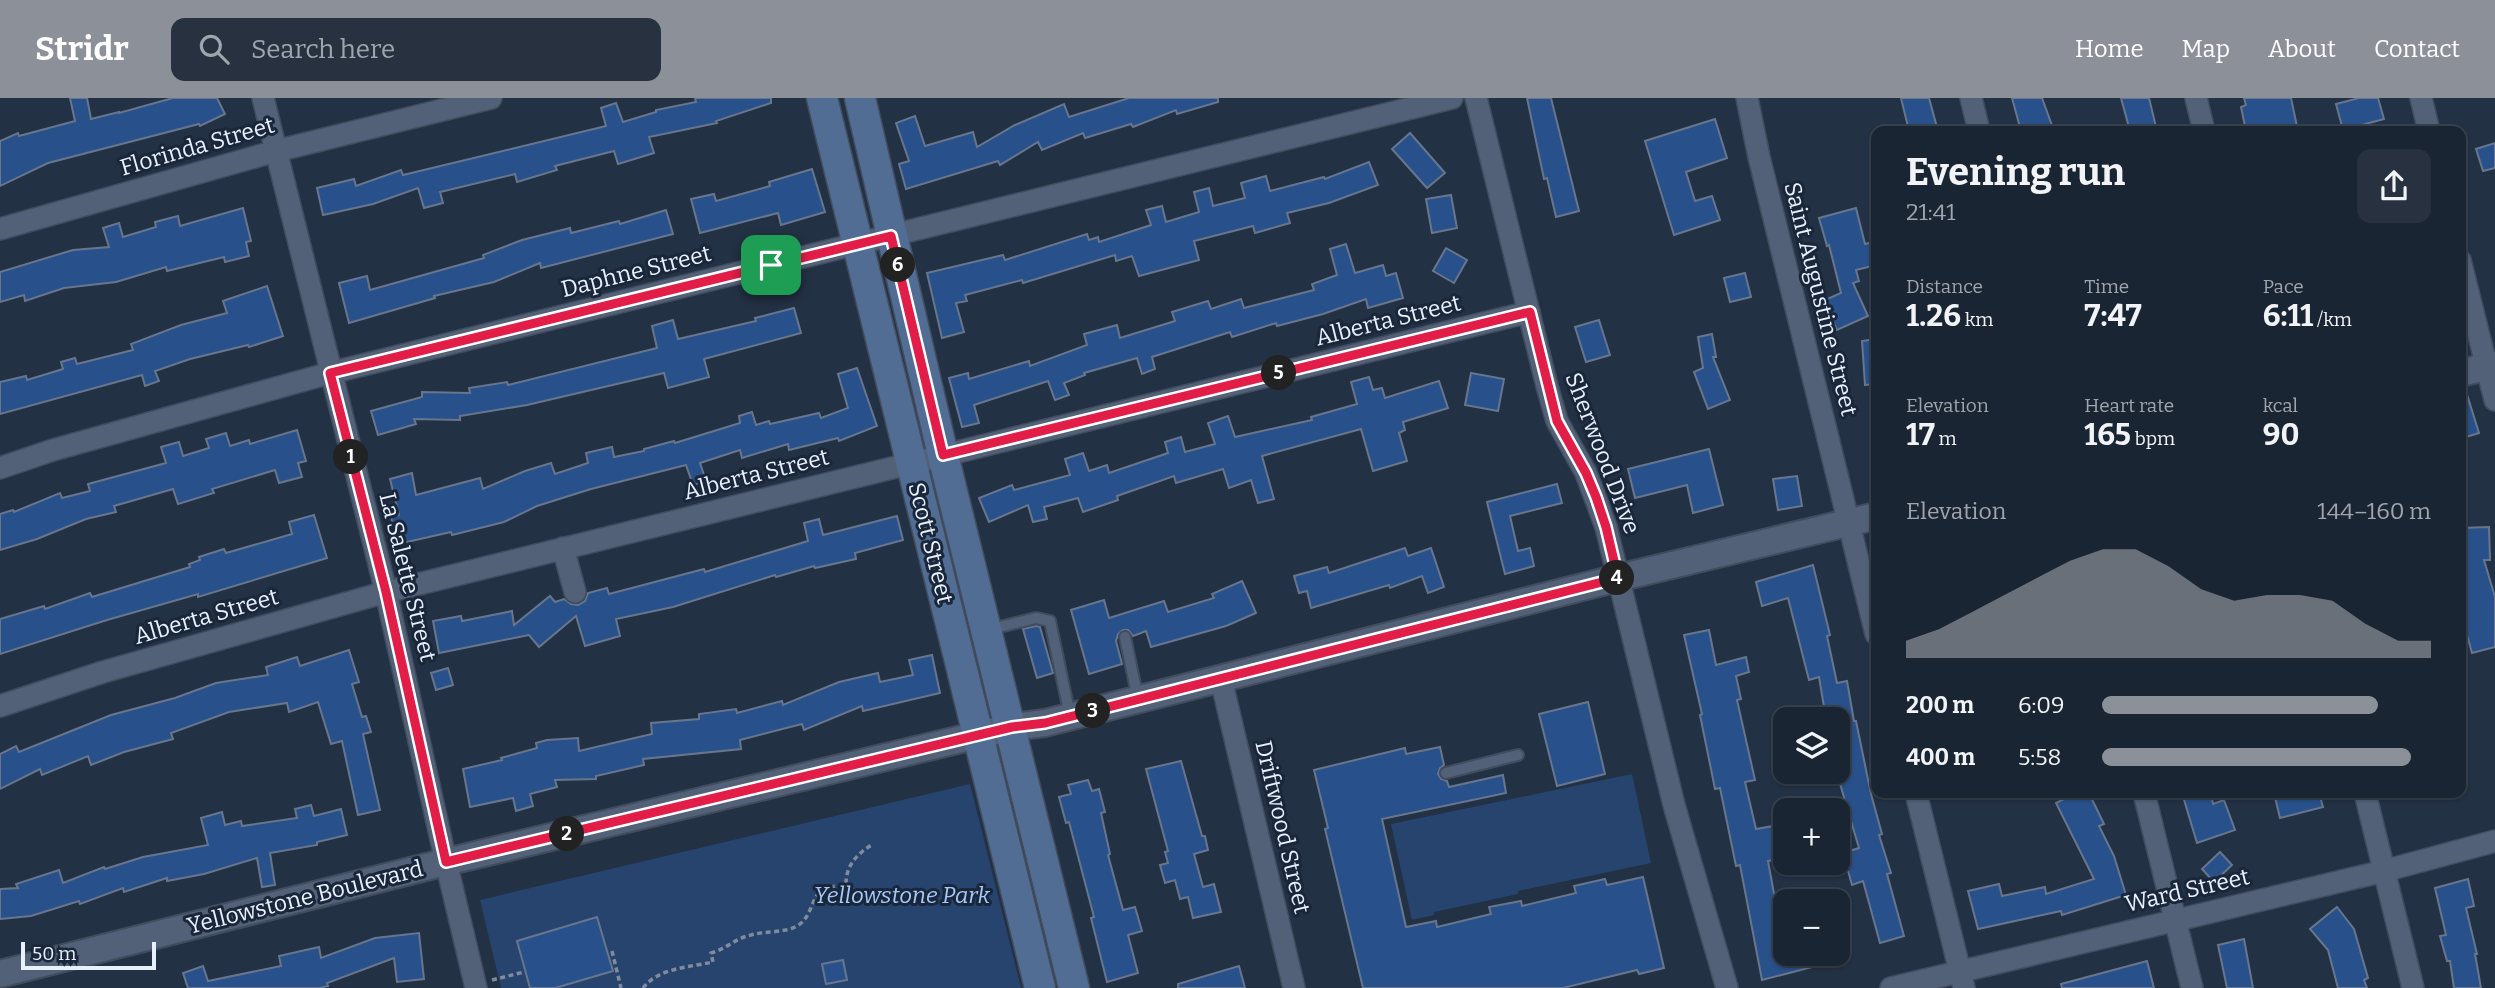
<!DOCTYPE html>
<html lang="en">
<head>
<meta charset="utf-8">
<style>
	:root { --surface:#1a2533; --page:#27313f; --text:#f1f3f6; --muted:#9fa5ac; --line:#38424e; --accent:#8c9099 }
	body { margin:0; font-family:Bitter,serif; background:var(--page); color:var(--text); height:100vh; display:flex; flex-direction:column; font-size:26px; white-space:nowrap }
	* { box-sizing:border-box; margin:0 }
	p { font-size:23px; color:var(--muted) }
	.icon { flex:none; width:38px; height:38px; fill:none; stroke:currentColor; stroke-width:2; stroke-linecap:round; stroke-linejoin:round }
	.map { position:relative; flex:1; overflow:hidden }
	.side { position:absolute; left:1871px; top:28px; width:595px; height:672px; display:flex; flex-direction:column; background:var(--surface); border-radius:14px; box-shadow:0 2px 5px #0004,0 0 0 2px var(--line) }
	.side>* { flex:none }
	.fabs { position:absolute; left:1773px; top:609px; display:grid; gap:14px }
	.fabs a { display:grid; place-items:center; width:77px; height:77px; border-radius:14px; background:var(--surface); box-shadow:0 2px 5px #0004,0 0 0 2px var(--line); font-size:35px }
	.scale { position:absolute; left:21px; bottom:18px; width:135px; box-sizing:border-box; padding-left:7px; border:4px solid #e7f0fd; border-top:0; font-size:19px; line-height:24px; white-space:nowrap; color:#e7f0fd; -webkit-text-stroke:5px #1a273a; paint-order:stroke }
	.pin { position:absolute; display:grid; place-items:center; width:60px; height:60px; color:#fff; margin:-30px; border-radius:14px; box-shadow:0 4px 10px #0006 }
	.km { position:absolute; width:35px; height:35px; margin:-18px; border-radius:50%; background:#222; color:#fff; font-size:19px; line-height:35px; text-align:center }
	.round { display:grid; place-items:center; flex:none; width:74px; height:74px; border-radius:14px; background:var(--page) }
	.headline { display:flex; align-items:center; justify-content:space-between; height:119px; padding:0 35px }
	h1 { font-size:38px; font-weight:700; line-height:52px }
	.metrics { display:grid; grid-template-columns:repeat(3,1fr); gap:10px; height:119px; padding:7px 35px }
	.metrics div { display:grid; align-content:center }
	.metrics b { font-size:30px; font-weight:700 }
	.metrics small { font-size:19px; font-weight:400 }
	.metrics p { font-size:19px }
	.chart { height:196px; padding:14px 35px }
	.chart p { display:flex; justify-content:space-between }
	.chart svg { width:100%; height:126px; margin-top:7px; fill:var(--accent); opacity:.7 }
	ul { padding:0 35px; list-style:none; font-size:23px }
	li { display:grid; grid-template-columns:112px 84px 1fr; align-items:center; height:52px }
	li i { height:18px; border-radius:9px; background:var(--accent) }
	header { display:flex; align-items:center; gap:42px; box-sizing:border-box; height:98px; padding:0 35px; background:var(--accent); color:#fff }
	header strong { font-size:33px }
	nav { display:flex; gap:38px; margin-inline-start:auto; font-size:24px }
	.search { width:490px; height:63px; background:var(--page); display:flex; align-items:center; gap:18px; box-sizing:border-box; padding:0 24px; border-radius:14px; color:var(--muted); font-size:26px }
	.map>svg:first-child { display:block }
	.green { fill:#27446f }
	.building { fill:#28508a; stroke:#67768d; stroke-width:2 }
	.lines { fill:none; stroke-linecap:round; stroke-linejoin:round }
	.service-casing { stroke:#414c5d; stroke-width:14 }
	.minor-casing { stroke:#414c5d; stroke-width:24 }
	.tertiary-casing { stroke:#414c5d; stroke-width:30 }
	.secondary-casing { stroke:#414c5d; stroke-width:33 }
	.path { stroke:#808c9c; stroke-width:3.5; stroke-dasharray:5 3.5; stroke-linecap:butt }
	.service { stroke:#526177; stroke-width:10 }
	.minor { stroke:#526177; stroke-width:21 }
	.tertiary { stroke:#526177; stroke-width:26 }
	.secondary { stroke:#526d94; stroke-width:30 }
	.route-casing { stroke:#fff; stroke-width:14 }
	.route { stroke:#e11d48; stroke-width:9 }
	.labels { text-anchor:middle; stroke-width:6; stroke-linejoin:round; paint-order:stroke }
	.street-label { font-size:23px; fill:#e7f0fd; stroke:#1a273a }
	.park-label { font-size:23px; font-style:italic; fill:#a5c8fb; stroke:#1a273a }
</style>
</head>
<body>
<header>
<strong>Stridr</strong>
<div class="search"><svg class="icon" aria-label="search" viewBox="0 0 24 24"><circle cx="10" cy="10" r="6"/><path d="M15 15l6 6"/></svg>Search here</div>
<nav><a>Home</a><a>Map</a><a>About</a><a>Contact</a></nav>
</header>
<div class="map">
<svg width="2495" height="890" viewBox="0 0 2495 890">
	<rect width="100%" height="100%" fill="#233144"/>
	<g class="green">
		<path d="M1632,676L1651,765L1518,793V796L1434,814V817L1412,822L1391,726Z"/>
		<path d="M970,686L1021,890H501L480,802Z"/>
	</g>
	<g class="building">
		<path d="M70,0H87L91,21L119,14V15L173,0H217L225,16L200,28L199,26L48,65L0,88V43L18,35L19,38L75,23Z"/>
		<path d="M695,0H771V5L716,23L717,25L649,39L654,55L618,66L614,53L555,68L557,72L517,84L515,76L440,94L443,105L424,110L418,90L373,106L323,117L317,90L354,81L356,88L401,72L403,77L606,28L601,10L616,5L623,24L656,14V12L696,4Z"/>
		<path d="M1129,0H1218V4L1177,16L1176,12L1133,29L1131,26L1085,40L1083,35L1042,52L1038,44L1000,67L998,63L906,91L899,66L909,63L896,25L915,18L925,48L973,34L977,49L1015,27L1064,6L1069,19Z"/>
		<path d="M1527,0H1551L1579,113L1556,119L1547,80L1544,81Z"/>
		<path d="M1901,0H1929L1938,33H1909Z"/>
		<path d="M2012,0H2042L2054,33H2021Z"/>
		<path d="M2121,0H2149L2157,33H2130Z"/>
		<path d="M2244,0H2291L2298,33H2246L2241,9L2246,7Z"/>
		<path d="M2359,0H2378L2384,21L2343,32L2336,6Z"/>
		<path d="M1715,21L1727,60L1686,74L1695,103L1712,98L1720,122L1674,137L1645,43Z"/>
		<path d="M1410,35L1445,75L1427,90L1392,51Z"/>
		<path d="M2495,45V70L2483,73L2476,51Z"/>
		<path d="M1369,64L1378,87L1329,105L1287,115L1290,125L1255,135L1253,128L1194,143L1199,162L1139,178L1132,158L1116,163L1115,157L1023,185L1022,182L965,197L967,203L956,205L964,234L942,240L927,175L1003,157L1005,162L1087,136L1089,142L1098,139L1099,144L1151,127L1146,112L1162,108L1166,124L1199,114L1194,94L1209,90L1213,108L1245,100L1241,85L1266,78L1270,93L1324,79L1325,81Z"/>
		<path d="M812,71L825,114L781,127L778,115L700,135L691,101L714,96L716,103L770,88L769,84Z"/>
		<path d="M1451,97L1457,130L1432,135L1426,101Z"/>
		<path d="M243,110L251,143L246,144L249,158L225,164L224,159L167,173L166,169L116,184L64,190L25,203L24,197L0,204V174L73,152L109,149L103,130L119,125L123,139L156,129L155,124L178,118L180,128Z"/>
		<path d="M1856,110L1865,146L1873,144L1876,167L1856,172L1859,183L1853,185L1868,218L1837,232L1823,203L1841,195L1829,147L1827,148L1819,120Z"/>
		<path d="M666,112L673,136L541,170L540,165L494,184L434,198L435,200L349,225L339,185L367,178L370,192L484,160L483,157L522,142L570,130L571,135L619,123L620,126Z"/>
		<path d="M1346,146L1355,175L1383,167L1386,178L1396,175L1403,200L1368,210L1366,201L1323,216L1277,228L1276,225L1232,239L1230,234L1152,259L1155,271L1142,276L1137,260L1084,275L1085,277L1064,285L1069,297L1055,302L1048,283L974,307L979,325L962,329L949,280L968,275L969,281L1029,263L1030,268L1087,247L1084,236L1117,227L1120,240L1175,223L1172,214L1208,203L1211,211L1241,201L1244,210L1314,192L1312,186L1337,177L1330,151Z"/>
		<path d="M1446,150L1467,162L1454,185L1433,173Z"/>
		<path d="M1745,175L1751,199L1730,204L1724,180Z"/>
		<path d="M267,188L283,238L249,249L248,247L190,261L155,273L159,283L145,288L142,277L0,316V284L26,278L27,282L63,271L61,264L75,260L77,266L133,252L131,246L181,227L227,215L223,203Z"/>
		<path d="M794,210L801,235L704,261L709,279L668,290L664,275L527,307L460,318V322L414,321L416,326L378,337L371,313L422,299V294L470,295L469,290L507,284L508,287L657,250L652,228L673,222L678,241L756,223L755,220Z"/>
		<path d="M1599,222L1610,257L1586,264L1575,229Z"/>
		<path d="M1712,236L1716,259H1713L1730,302L1708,311L1694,274L1703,270L1698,239Z"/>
		<path d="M1876,241V286L1865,287L1862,243Z"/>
		<path d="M857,270L877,328L839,343L838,340L789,352L788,346L742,360L740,352L700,365L706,383L693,387L686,367L591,391L537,408L504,424L452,437L451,434L398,446L391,419L399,417L390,381L412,375L416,397L480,380L483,391L525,373L551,365L555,376L588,365L586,355L612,349L614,359L644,353V351L674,343L675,345L740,325L739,318L752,314L756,327L769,323L770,326L819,315L821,320L848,310L838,276Z"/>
		<path d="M1471,275L1504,281L1498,313L1465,307Z"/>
		<path d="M1369,279L1373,292L1382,290L1385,300L1439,283L1448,310L1403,324L1405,332L1399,335L1407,363L1373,373L1361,331L1262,358L1274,401L1258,405L1251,382L1229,390L1223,371L1176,385L1174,378L1117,398L1118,402L1083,414L1078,400L1044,409L1047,421L1033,424L1028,407L989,424L979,400L1012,387L1014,392L1070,377L1065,361L1083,355L1089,373L1107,367L1109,375L1168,355L1165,344L1181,339L1185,354L1215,346L1208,325L1228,318L1235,339L1312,322L1311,319L1357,306L1351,284Z"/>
		<path d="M2460,290H2465L2479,335L2460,341Z"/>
		<path d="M297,332L306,363L298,365L302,379L279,385L275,372L212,391L214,395L178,406L173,391L114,408L116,414L86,421L37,441L0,452V416L13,412L14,414L60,395L62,400L90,393L88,386L166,365L161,349L179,344L183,358L209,350L206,341L226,335L230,348L249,342L250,346Z"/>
		<path d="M1709,351L1723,407L1693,415L1687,387L1635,400L1628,371Z"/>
		<path d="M1797,378L1802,408L1778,412L1773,381Z"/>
		<path d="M1557,386L1562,405L1510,418L1518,453L1530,450L1534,468L1505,476L1487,404Z"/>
		<path d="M314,417L327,460L198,499V496L107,522L0,556V521L44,508L45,511L90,495L92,499L190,469L189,466L200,462L199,459L224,451L226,455L292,436L289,424Z"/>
		<path d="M897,418L903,442L855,455L856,461L815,470L814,468L776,479L775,477L673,509L616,521L620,538L585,548L576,518L539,549L529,537L439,555L433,523L461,518L462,523L512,513L514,527L550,498L555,504L564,501L571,506L578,507L585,503L588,495L607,490L609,496L704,471L705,474L808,443L804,425L819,421L823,437Z"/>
		<path d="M2489,429L2490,462H2484L2495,499V549L2472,555L2460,511V430Z"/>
		<path d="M1405,450L1408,458L1431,450L1444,489L1428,495L1422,478L1390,490L1389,487L1311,510L1307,493L1299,495L1294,478L1327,469L1329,475Z"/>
		<path d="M1813,467L1830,537L1827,538L1837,585L1847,583L1854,623H1856L1871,696L1882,736L1879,737L1891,775L1887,776L1904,838L1880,845L1863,783L1852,787L1843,755L1859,750L1838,679V619L1826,621L1819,579L1809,582L1788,500L1762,508L1756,484Z"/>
		<path d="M1242,483L1256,515L1226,528L1151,549L1146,533L1133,538L1128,532H1123L1118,536L1116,543L1122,566L1089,576L1071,512L1104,502L1109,520L1164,503L1168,514L1214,500L1212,496Z"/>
		<path d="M1036,528L1040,529L1053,575L1037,580L1023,531Z"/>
		<path d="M1709,532L1716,567L1746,559L1749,574L1736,578L1741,601L1737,602L1755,682L1745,684L1756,731L1773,728L1778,761L1768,763L1785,856H1843V861L1762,882L1740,767L1736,768L1720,690L1715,691L1700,617L1702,616L1684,537Z"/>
		<path d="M349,552L359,584L352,586L362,619L366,618L371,634L363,636L380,712L358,717L342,643L331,646L318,604L289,614L287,605L229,614L171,635L173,641L124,654L91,667L88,658L42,677L40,671L0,691V656L16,648L19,654L111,617L175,600L216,585L268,577L266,569L297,559L300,568Z"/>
		<path d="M932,557L940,595L863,613L862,608L804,632L802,626L740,642L741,651L643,661L644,667L596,678V681L555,682L557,689L530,696L533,708L516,713L513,700L470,709L463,671L502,662L501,660L537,650L536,645L547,642L578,640L579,653L652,636L651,625L699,621V616L736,611L737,615L782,603L783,607L839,584L878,575L880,584L913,577L909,562Z"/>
		<path d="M448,570L453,587L436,592L431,575Z"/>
		<path d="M1588,604L1605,676L1557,688L1539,616Z"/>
		<path d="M1440,649L1444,667L1440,670L1438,676L1441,681L1447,683L1449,689L1503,677L1506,695L1382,721L1406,829L1436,823L1437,829L1491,816L1489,809L1521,803L1522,808L1576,795L1574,788L1605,781L1607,787L1643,779L1664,870L1639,876L1637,872L1563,890H1363L1325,731L1328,730L1314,672L1405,650L1406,656Z"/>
		<path d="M1181,663L1202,738H1205L1208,752L1194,756L1203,789L1214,786L1221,814L1193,820L1188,799L1180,801L1175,782L1165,785L1160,767L1168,765L1165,754L1168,753L1146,671Z"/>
		<path d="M1088,682L1092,693L1099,691L1105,714L1101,715L1110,756L1108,757L1123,812L1135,809L1142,833L1128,837L1138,875L1107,884L1091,820L1094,819L1069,724L1066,725L1059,699L1071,696L1068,687Z"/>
		<path d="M2076,695H2089L2104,726L2099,728L2114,758L2126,797L2062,817L2061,813L1978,831L1968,793L1999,786L2002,798L2045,789L2046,796L2094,781L2056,705Z"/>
		<path d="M2182,695H2211L2213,706L2224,702L2235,732L2197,745Z"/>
		<path d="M2274,695H2319L2323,709L2280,720Z"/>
		<path d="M311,707L314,718L341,711L347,737L317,744V747L270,755L275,787L262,789L257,760L204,776L167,783V780L124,794L123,790L80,806L79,803L31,818L0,821V791L18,790L16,786L59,772L63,785L104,769L105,771L143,759L208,747L201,720L222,714L225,727L241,723L242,728L297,720L295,711Z"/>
		<path d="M2220,754L2232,767L2214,784L2202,771Z"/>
		<path d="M2468,781L2474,808L2466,810L2477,856H2475L2481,890H2454L2450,863H2447L2440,838L2446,837L2435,790Z"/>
		<path d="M2337,809L2354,831L2368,880L2364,882L2367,890H2338L2328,852L2310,831Z"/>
		<path d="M597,819L613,873L555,890H530L517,843Z"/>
		<path d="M419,835L424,881L397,884L394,860L327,885L328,888L320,890H188L183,875L203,868L208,883L281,868L279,858L319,849L321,860L375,840Z"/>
		<path d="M2244,841L2253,890H2227L2218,847Z"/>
		<path d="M843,862L847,882L826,886L822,866Z"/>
		<path d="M2147,863L2154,890H2062L2061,886Z"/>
		<path d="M1239,868L1245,890H1178V886Z"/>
	</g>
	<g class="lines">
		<g class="service-casing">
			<g id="service">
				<path d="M987,532L1036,520L1050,523L1070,618"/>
				<path d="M1125,539L1138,601"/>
				<path d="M1446,675L1518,657"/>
			</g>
		</g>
		<g class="minor-casing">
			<g id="minor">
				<path d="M263,0L386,494L446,764L476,890"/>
				<path d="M1476,0L1547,288L1557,323L1586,375L1606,429L1674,707L1727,890"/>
				<path d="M1747,0L1759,59L1876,536"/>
				<path d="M1971,0L1979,33"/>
				<path d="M2196,0L2204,33"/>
				<path d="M2421,0L2429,33"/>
				<path d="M0,131L276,53L491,0"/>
				<path d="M2460,162L2495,302"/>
				<path d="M0,370L53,352L330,275L1452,0"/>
				<path d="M563,450L575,494"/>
				<path d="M1221,581L1294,890"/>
				<path d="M0,608L103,574L386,494L1529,214"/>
				<path d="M1916,695L1964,890"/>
				<path d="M2144,695L2192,890"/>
				<path d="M2365,695L2413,890"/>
				<path d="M1891,890L2384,773L2495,743"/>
			</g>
		</g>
		<g class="tertiary-casing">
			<g id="tertiary">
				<path d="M2460,275L2495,267"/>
				<path d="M0,876L446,764L1012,629L1045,625L1618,480L1876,418"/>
			</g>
		</g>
		<g class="secondary-casing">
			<g id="secondary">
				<path d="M822,0L1040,890"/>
				<path d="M860,0L943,357L1074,890"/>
			</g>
		</g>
		<g class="path">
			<path d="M612,853L621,890"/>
			<path d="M492,882L524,874"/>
			<path d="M643,890C658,870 690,869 713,864L711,855C726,851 736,840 751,837C765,833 782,835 795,829C813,821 810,798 824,791C830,788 840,788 846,786C846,767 857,756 873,746"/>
		</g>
		<use href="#service" class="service"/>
		<use href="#minor" class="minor"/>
		<use href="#tertiary" class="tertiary"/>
		<use href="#secondary" class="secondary"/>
	</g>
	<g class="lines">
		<g class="route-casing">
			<path id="route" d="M891,138L943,357L1530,214L1557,323L1586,375L1596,399L1606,429L1618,480L1045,625L1012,629L446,764L386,494L330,275Z"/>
		</g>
		<use href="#route" class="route"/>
	</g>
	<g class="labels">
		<g class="street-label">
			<text transform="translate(197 48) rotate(-16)" y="8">Florinda Street</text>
			<text transform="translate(636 173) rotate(-14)" y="8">Daphne Street</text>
			<text transform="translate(1821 201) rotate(76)" y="8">Saint Augustine Street</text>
			<text transform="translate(1388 222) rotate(-14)" y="8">Alberta Street</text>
			<text transform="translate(1603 355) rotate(69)" y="8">Sherwood Drive</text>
			<text transform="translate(756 376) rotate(-14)" y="8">Alberta Street</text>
			<text transform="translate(931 445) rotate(76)" y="8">Scott Street</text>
			<text transform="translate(408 479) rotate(76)" y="8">La Salette Street</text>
			<text transform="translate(206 518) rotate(-16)" y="8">Alberta Street</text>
			<text transform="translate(1283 729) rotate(77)" y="8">Driftwood Street</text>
			<text transform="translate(2187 792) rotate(-13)" y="8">Ward Street</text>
			<text transform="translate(305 799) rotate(-14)" y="8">Yellowstone Boulevard</text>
		</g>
		<g class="park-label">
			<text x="902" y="805">Yellowstone Park</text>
		</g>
	</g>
</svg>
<div class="fabs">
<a><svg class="icon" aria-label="layers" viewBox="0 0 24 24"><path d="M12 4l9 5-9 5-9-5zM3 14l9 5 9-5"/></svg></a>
<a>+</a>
<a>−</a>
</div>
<div class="scale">50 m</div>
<div class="pin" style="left:771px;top:167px;background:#1e9e55"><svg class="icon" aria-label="arrive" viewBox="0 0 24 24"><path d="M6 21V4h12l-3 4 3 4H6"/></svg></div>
<b class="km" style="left:351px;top:359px">1</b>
<b class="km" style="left:567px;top:736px">2</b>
<b class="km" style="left:1093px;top:613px">3</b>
<b class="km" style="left:1617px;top:480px">4</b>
<b class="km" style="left:1279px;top:275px">5</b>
<b class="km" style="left:898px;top:167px">6</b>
<section class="side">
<div class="headline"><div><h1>Evening run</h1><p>21:41</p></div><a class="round"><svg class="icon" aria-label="share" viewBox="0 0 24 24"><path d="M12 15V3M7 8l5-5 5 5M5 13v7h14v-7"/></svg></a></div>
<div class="metrics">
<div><p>Distance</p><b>1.26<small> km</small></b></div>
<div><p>Time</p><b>7:47</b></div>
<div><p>Pace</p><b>6:11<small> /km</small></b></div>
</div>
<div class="metrics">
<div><p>Elevation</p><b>17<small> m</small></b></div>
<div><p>Heart rate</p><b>165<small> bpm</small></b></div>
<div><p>kcal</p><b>90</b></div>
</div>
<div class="chart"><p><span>Elevation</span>144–160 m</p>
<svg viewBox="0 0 160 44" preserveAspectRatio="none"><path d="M0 44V38L10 34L20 28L30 22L40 16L50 10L60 6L70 6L80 12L90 20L100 24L110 22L120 22L130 24L140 32L150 38L160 38V44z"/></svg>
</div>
<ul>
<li><b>200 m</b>6:09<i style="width:84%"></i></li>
<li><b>400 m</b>5:58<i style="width:94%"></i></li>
</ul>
</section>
</div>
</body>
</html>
